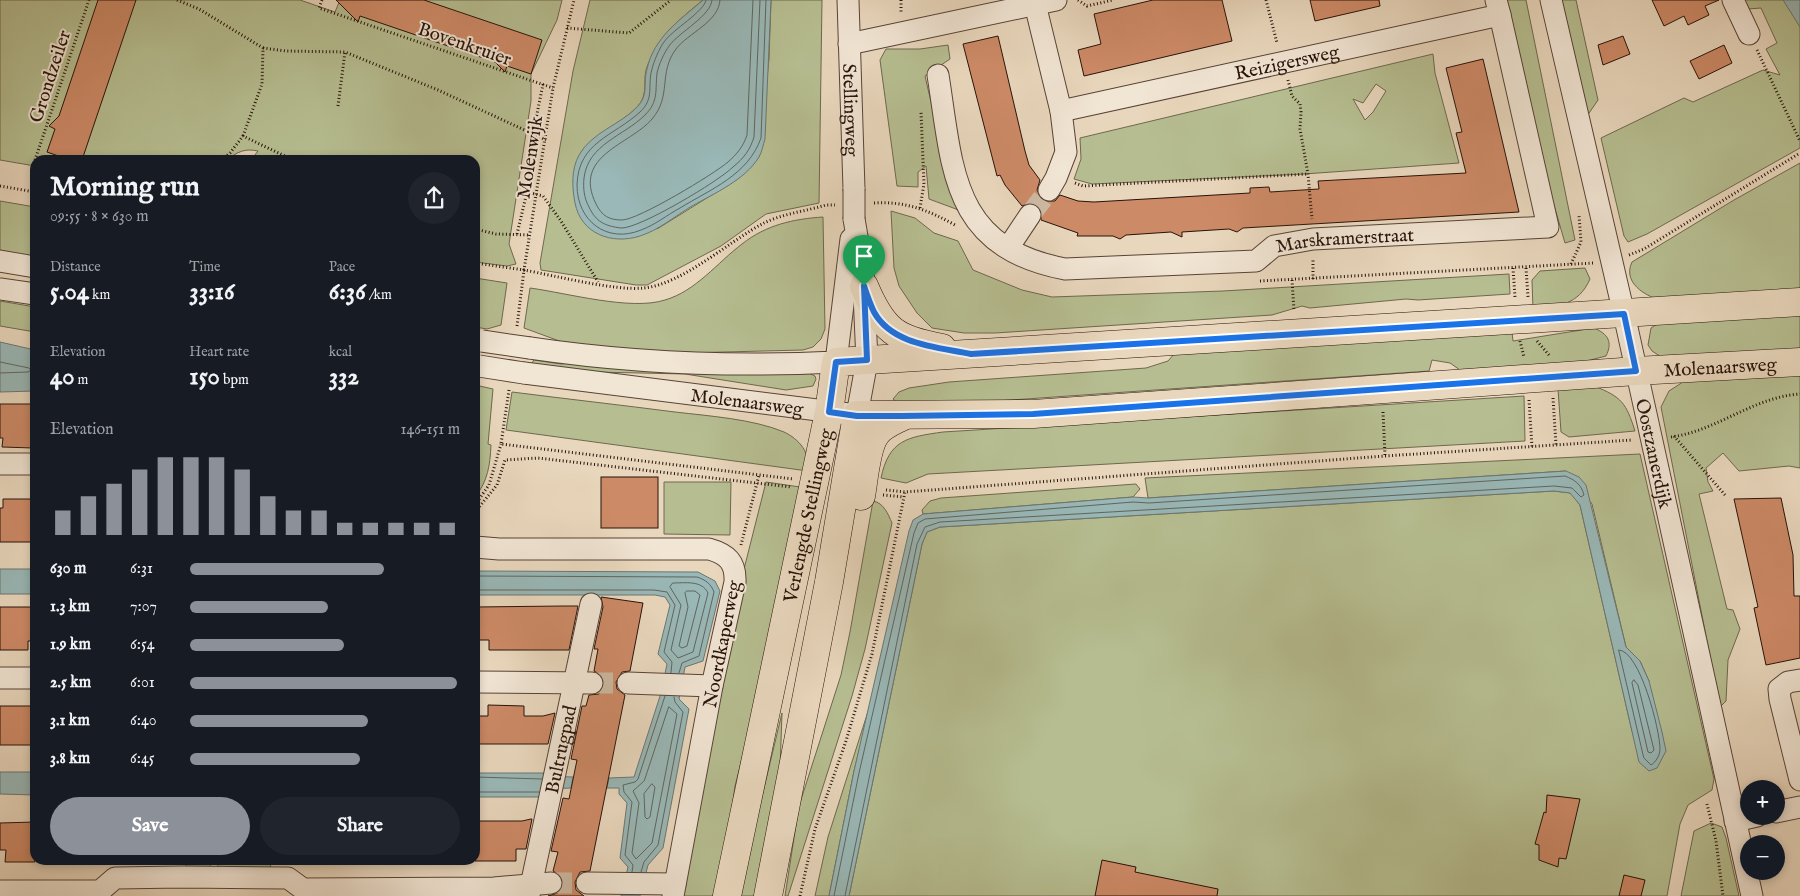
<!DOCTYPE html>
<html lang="en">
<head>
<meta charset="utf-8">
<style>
	:root { --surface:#171b24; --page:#20242c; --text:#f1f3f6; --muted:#9ea1a6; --accent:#8c9099 }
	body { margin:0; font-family:"IM FELL English",serif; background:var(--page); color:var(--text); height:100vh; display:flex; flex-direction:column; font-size:19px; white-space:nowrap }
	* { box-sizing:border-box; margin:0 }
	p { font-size:16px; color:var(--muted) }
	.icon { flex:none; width:28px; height:28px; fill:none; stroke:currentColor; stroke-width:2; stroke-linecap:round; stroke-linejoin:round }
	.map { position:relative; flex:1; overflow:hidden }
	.drawer { position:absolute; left:30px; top:155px; width:450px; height:710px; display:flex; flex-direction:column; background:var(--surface); border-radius:15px; box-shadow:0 2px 8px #0003 }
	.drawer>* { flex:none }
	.buttons { position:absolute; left:1740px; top:780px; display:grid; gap:10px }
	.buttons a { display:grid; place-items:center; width:45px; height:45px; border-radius:50%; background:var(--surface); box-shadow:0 2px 8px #0003; font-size:25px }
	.pin { position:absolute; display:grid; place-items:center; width:42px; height:42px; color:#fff; margin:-51px -21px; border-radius:50% 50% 50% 0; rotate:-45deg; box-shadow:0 0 5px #0007 }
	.pin .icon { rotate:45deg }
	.round { display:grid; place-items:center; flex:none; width:52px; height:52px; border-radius:26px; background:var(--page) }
	.summary { display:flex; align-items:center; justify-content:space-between; height:85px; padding:0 20px }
	h1 { font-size:28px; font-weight:700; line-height:38px }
	.stats { display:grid; grid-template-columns:repeat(3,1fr); gap:8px; height:85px; padding:5px 20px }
	.stats div { display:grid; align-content:center }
	.stats b { font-size:25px; font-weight:700 }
	.stats small { font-size:14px; font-weight:400 }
	.stats p { font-size:14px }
	.chart { height:140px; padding:10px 20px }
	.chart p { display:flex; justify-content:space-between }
	.chart svg { width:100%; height:90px; margin-top:5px; stroke:var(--accent); stroke-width:6 }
	.button { display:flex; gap:10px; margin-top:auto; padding:10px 20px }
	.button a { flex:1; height:58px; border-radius:30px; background:var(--accent); color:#fff; font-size:20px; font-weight:700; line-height:58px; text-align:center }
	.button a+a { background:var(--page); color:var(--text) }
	ul { padding:0 20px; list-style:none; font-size:16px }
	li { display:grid; grid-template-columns:80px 60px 1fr; align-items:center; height:38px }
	li i { height:12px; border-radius:6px; background:var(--accent) }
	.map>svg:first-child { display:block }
	.green { fill:#b6be91; stroke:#6e684e; fill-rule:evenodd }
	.water { fill:#99b8b7; stroke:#6b7672 }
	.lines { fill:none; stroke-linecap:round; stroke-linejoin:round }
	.shore { stroke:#606560; stroke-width:1 }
	.building { fill:#cd8a67; stroke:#27120a }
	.minor-tunnel { stroke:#ccb9a2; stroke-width:21; stroke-dasharray:21 11; stroke-linecap:butt }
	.minor-casing { stroke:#584337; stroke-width:23 }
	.major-casing { stroke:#27120a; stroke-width:29 }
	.path { stroke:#27120a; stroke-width:3; stroke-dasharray:1 2.5; stroke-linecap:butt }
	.minor { stroke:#f1e5d4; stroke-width:21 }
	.major { stroke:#e9d7bd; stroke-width:28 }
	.minor-bridge-casing { stroke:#584337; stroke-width:23; stroke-linecap:butt }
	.minor-bridge { stroke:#f1e5d4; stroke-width:21 }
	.route-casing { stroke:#fff; stroke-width:10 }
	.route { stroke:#1a73e8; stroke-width:6 }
	.labels { text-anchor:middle; stroke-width:4; stroke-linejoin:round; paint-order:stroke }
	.street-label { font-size:19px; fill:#27120a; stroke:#f1e5d4 }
</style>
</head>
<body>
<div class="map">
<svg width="1800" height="896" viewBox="0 0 1800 896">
	<rect width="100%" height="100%" fill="#e9d7bd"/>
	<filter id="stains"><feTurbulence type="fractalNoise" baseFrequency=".004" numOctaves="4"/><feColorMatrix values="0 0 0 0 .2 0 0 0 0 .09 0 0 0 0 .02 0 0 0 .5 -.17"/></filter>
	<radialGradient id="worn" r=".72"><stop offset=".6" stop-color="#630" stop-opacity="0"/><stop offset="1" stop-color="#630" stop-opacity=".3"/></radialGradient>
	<g class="green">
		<path d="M0,0H300L335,12L340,0H562L557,20L531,74V101L509,244L516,264L507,266L475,262V160H251L258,151C245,148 237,152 227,160H35V166L0,160Z"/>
		<path d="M590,0H703C679,20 658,36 647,67C642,81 649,93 638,106C628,118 602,132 589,143L657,229L739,178L759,157L769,59L771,0H822L819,203L766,214L721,246L647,285H636L541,270L540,263L573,71Z"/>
		<path d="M1506,0H1526L1575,240L1565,243L1551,195Z"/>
		<path d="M1561,0H1576L1598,100L1587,116Z"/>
		<path d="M1744,0H1784L1800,25V148L1647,234L1628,242L1624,236L1601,138L1684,98L1693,102L1763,70L1780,75L1766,49L1777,43L1761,8L1748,9Z"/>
		<path d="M948,45L950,59L925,76L942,150L965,217L956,209L929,199L926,166L918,172V187L897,186L880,60L886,49H920Z"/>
		<path d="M1433,54L1435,73L1459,163L1304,174L1092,184L1074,179L1081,159L1080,138ZM1376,84L1386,91L1373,112L1365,120L1353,99L1363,103Z"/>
		<path d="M1800,163V296C1771,297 1741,299 1712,300C1698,301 1683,303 1670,302C1651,300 1621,285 1632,262L1734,200Z"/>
		<path d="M0,201L35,207V259L0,254Z"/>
		<path d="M891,211L915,218L934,233L958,241L973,270L1022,290L1052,297L1223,291L1509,274L1510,294L1418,300L1406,299L1310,308L1302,306L1272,315L995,333H964L932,328L917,313L899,286L894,268Z"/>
		<path d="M823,217L825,329L821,339L813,347L803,350L685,353L634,350L562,342L524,328L530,288C567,293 631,311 665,300C696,291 717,263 742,244C766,225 793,219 823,217Z"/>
		<path d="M1585,268L1590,279C1578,306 1559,305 1533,310L1532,280L1540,271Z"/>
		<path d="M475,278L507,283L501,325L487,329L475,327Z"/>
		<path d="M0,301L35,307V332L0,326Z"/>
		<path d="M1800,313V352L1666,360L1652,351L1648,345L1651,328L1657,324Z"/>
		<path d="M1594,328C1608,334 1613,342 1606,356L1583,362L1460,370L1450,363L1432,360L1429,371L968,403H898L893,399L899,392L909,388L949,382L1146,368L1168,361L1175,353L1512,332L1513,341Z"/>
		<path d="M534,360L561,364L594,361L806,372L815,376L816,379L813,386L786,390L685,374L595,372L531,364Z"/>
		<path d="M1800,372V468L1789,466L1739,471L1723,453L1706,468L1708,482L1713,491L1699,494L1727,609L1733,610L1740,629L1728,660L1726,701L1720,707L1661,407L1669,391L1683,382Z"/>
		<path d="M475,385L493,389L488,444L491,445C490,465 488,481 475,497Z"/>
		<path d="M1594,386C1622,397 1626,403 1635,431L1569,437L1561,432L1558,389Z"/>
		<path d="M512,392C567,399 621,405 675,412C709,416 753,419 784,432C799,439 811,453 808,471L506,430Z"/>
		<path d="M1524,396L1525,441L928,474L906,483L881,478C889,440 907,437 943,432Z"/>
		<path d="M1640,454L1714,779L1712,790L1688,805L1680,824L1667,896H849L922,544L927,532L940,527L1554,491L1571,493L1580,505L1632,731L1649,681L1640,661L1626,647L1592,504L1566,471L1148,498L1145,478Z"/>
		<path d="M664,482H731L730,535L664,534Z"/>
		<path d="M766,482L800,487L801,524L735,786L729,829L715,896H680L741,581Z"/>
		<path d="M1136,484L1140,489L1133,497L923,514L922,510L930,501L941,498Z"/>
		<path d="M873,501C884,503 888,514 892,523L865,649L852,696L788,896H785L799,806L841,675L850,632Z"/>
		<path d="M872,699L854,771L829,896H815L828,837Z"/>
		<path d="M782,713L780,770L756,896H741L745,868Z"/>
		<path d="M1711,823L1722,827L1726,838L1739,896H1681L1694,831Z"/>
		<path d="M186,860H211L210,868H186Z"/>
		<path d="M219,860H270L271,874L216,873Z"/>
	</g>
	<g class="water">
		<path d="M703,0H771L765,139C763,145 762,152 759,157C745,180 715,193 692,206C675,216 659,230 640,236C612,245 581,234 575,203C572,187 571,170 579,155C592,132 620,125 637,107C649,95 643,83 647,69C654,37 680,20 703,0Z"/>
		<path d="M1783,0H1800V27Z"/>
		<path d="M0,342L35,350V391L0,392Z"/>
		<path d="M1566,471L1579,477L1586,485L1626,647L1640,661L1649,681L1662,732L1666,751L1657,768L1649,771L1639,762L1580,505L1570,493L1554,491L940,527L927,532L922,544L849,896H829L854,771L909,531L913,520L923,514L1133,497L1148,498Z"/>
		<rect x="0" y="569" width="35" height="25"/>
		<path d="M475,571L698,572L715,581L720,591L703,661L685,667L679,699L689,709L663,848L648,865L640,896H621L628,867L620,858L627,803L619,794V788H607L609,778L634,777L661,693L667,664L658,654L670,605L665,597L655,595H475Z"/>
		<path d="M0,772H35V795L0,794Z"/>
		<path d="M475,773H546V776L573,777L571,788L545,789V797H475Z"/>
	</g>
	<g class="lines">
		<g class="shore">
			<path d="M706,0C705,11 672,30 664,42C659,49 654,61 652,69C647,86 655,98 640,112C614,136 578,142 577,185C577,221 607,244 641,230C655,225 667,215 680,208C711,189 748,175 761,138L766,0"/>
			<path d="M712,0C711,16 679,32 669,46C664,53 659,64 657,73C655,90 659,101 645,115C624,136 588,144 584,178C583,188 584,198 589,207C596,222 605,226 621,228C639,229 719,181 733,167C744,158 750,150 754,137L760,0"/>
			<path d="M720,0C719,22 688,33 676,49C658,73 672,96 652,119C630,145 572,155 596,204C602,216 609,220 622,220C638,220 714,174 728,162C737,154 743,147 747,135L753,0"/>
			<path d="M0,362L29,368L31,370L28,372L0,373"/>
			<path d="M475,576L697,577C706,580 711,584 714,592L699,656L682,663L679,673"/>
			<path d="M673,583C685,583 702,580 708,593L693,652L678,658L671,650L681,605L670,587Z"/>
			<path d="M475,590H654L667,592L675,605L664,652L672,662L671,673"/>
			<path d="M687,591H695L700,595L687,646L682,648L679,646L688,607L685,593Z"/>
			<path d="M1619,650C1640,651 1660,730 1660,749C1660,755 1656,762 1651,765L1644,758Z"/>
			<path d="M1634,680L1638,685L1654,750L1651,753L1648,752L1632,683Z"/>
			<path d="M669,707L677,714L652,843L636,859L632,853L639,803L633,791L644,781Z"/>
			<path d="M475,777L542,779"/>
			<path d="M652,784L655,787L650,817L647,819L645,817L644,794Z"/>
			<path d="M475,792H539"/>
			<path d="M632,872L633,865L625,855L632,802L624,792L623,785L635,782L638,779L665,696"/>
			<path d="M641,872L644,862L658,845L683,712L675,702L674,697"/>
			<path d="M834,896L859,773L914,533L918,523L925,519L1133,502L1149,503L1565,476C1575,480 1581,484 1584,495L1581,497L1572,488L1554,486L940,522L925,527L917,544L845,896"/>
		</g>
	</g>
	<g class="building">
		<path d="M98,0H136L82,160H70L47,152L55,129L49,126L59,116Z"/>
		<path d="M336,0H424L542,40L531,74L507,66L505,72L495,62L360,16L358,22Z"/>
		<path d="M1153,0H1222L1232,41L1084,76L1078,50L1101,44L1094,14Z"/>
		<path d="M1310,0H1379L1380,6L1315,21Z"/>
		<path d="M1652,0H1719L1705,6L1709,15L1688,25L1684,16L1664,26Z"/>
		<path d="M998,36L1025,151L1029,165L1040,180L1037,190L1043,201H1055L1060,195L1078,201L1094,202L1250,193V188L1269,187L1270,192L1319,189L1318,181L1466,173L1456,133L1462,132L1446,68L1483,59L1519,212L1243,228L1237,232L1229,229L1182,232V237L1171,232L1126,235L1120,239L1113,236H1077L1078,233L1041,220V210L1037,205L1030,203L1022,206L1005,185L1000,175L997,176L963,44Z"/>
		<path d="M1623,36L1630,54L1603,65L1598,45Z"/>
		<path d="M1724,45L1732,63L1699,79L1690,61Z"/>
		<path d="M0,404H35V438H33V448L2,447L3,438H0Z"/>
		<rect x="601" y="477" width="57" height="51"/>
		<path d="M1781,498L1793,555L1794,596H1800V658L1766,665L1754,608L1758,607L1734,499Z"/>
		<path d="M3,499H33L35,542H0V508H3Z"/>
		<path d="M601,597L643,603L630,671L622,672L616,682L617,689L625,695L590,871L580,872L575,882L576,890L584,896H548L558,893L562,888L561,876L553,871L558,852L551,851L563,798L569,799L577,760L571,759L582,706H586L589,695L599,694L604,684L603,676L594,671L598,649H594L603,607Z"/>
		<path d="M564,606H578L569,650H489V640H475V607Z"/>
		<path d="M0,607H35V641H28V650H0Z"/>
		<path d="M488,705L524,706V716H543L555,713L548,744H475V716H488Z"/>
		<path d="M0,706H33L35,745H0Z"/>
		<path d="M1547,795L1580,799L1566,859L1559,858L1558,867L1539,860V845L1535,844L1544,812L1546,813Z"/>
		<path d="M531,819H532L526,849H516V861H475V821H522Z"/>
		<path d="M35,822V862H5L6,850H0V823Z"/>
		<path d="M1102,860L1136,867L1135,872L1218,889L1217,896H1095Z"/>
		<path d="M1624,875L1645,880L1641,896H1619Z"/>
	</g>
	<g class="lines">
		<g class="minor-tunnel">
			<path d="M1030,215L1049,190"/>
			<path d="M592,683H628"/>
			<path d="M551,883H587"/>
		</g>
		<g class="minor-casing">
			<g id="minor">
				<path id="s1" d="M848,0L854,189"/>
				<path d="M1034,0L1061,111L1066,152L1056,178L1049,190"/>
				<path id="s2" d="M1551,0L1624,314L1752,896"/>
				<path d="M1733,0L1749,34"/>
				<path d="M849,44L1056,0"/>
				<path id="s3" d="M938,75C953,170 951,247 1065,269L1256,261L1274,246L1313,239L1548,227L1500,15"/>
				<path id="s4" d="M1061,111L1500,15L1496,0"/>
				<path d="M1008,248L1030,215"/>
				<path d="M0,261L35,267"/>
				<path d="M0,289L35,294"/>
				<path d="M530,348C631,363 734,367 836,362L851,239"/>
				<path id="s5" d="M524,373L857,415L867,361L863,271L854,219"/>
				<path d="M0,464H35"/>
				<path d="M475,547L499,549H709C727,554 736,562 735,582L712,686L673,896"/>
				<path d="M0,678H35"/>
				<path d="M1800,680L1788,682L1779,689L1780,699L1800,780"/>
				<path d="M475,682L592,683"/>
				<path d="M628,683L712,686"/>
				<path d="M1776,812L1800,807"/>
				<path d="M1735,821L1757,816"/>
				<path d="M587,883L675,884"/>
				<path d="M0,891H100L115,878L182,877L288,878L303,889L494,888L551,883"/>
				<path id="s6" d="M529,895L591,604"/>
			</g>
		</g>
		<g class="major-casing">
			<g id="major">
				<path d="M864,286C883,331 895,339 942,348"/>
				<path d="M861,496C864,480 866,447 876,434C882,425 894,421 903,416"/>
				<path id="s7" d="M727,896L829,412L836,362L1800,302"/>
				<path id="s8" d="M768,896L829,582L857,415L1033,414L1636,371L1800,362"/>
			</g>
		</g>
		<g class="path">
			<path d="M177,0L199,9L263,48L262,84L243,136"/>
			<path d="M322,0L319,8L553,88"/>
			<path d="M901,0V14"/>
			<path d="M1078,0L1087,6L1113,0"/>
			<path d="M1266,0L1277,43"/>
			<path d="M567,28L629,33L671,0"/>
			<path d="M263,48L286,51L345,52L438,90L546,140"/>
			<path d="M1757,50L1800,141"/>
			<path d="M1288,80L1292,96L1300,104L1301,112L1300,129L1308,174L1312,219"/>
			<path d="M543,84L533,134L527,192L543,196L561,221L598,282"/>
			<path d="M338,106L345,52"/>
			<path d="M35,160L89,0"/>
			<path d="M222,160L230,153L243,136L293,160"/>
			<path d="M1075,183L1083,186L1308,174"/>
			<path d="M0,186L35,192"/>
			<path d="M874,203C905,201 928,210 955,225"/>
			<path d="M920,208L924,184L921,112"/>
			<path d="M475,229L496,234L530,235"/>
			<path d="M517,234L527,192"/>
			<path d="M1629,255L1644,249L1800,153"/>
			<path d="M475,263L524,270L553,88L574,0"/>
			<path d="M1571,264L1581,242L1579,215"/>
			<path d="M1513,268L1515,297"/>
			<path d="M1526,268L1528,297"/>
			<path d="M1313,279V258"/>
			<path d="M1292,280L1294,311"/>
			<path d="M1260,281L1594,263"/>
			<path d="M517,326L524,270C557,276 614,291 644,288C683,284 729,241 764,223C782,214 806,211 826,205H835"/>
			<path d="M1520,341L1524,357"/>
			<path d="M1537,341L1549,355"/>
			<path d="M509,390L501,444L793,479"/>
			<path d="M1553,398L1556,445"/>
			<path d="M1529,400L1532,447"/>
			<path d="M1383,412L1385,456"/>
			<path d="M1674,436L1725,495"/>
			<path d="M1671,437C1717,431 1753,397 1800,394"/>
			<path d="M886,490L905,492L1385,456L1632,440"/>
			<path d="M883,495L904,497"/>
			<path d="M475,505L489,485L501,444"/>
			<path d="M475,512L497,485L505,460L538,458L791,487"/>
			<path d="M741,545L759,475"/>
			<path d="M1707,804L1716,841L1723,896"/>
			<path d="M800,896L815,829L846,741L872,654L905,492"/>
		</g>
		<use href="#minor" class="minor"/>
		<use href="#major" class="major"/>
		<g class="minor-bridge-casing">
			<g id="minor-bridge">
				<path d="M854,189V219"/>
				<path d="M482,341L530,348"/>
				<path d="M479,366L524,373"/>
			</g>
		</g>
		<use href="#minor-bridge" class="minor-bridge"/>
	</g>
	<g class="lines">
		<g class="route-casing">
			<path id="route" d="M864,286C867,295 870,304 874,312C892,345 938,347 971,354L1624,314L1636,371L1033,414L902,416H857L829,412L836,362L867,360Z"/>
		</g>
		<use href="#route" class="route"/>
	</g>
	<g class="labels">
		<g class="street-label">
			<text transform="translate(465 43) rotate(19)" y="7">Bovenkruier</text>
			<text dy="7" stroke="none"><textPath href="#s4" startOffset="231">Reizigersweg</textPath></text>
			<text transform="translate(49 76) rotate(-72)" y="7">Grondzeiler</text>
			<text dy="7" stroke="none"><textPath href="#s1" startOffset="110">Stellingweg</textPath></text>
			<text transform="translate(529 157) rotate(-81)" y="7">Molenwijk</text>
			<text dy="7" stroke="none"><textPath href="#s3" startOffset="541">Marskramerstraat</textPath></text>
			<text dy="7" stroke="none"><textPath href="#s8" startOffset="1354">Molenaarsweg</textPath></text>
			<text dy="7" stroke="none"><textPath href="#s5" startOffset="225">Molenaarsweg</textPath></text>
			<text dy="7" stroke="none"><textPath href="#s2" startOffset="465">Oostzanerdijk</textPath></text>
			<text dy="7" stroke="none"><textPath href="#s7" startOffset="389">Verlengde Stellingweg</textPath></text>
			<text transform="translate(721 644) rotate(-79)" y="7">Noordkaperweg</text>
			<text dy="7" stroke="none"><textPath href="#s6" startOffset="149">Bultrugpad</textPath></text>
		</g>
	</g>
	<rect width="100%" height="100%" filter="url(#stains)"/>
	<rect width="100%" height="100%" fill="url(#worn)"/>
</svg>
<div class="buttons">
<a>+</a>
<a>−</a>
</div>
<div class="pin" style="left:864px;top:286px;background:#1e9e55"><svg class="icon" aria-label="arrive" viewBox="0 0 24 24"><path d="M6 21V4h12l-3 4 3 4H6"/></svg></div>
<section class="drawer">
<div class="summary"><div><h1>Morning run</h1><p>09:55 · 8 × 630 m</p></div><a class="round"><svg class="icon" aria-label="share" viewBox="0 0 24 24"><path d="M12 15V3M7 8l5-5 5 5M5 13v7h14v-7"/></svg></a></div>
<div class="stats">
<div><p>Distance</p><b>5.04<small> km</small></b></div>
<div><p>Time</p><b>33:16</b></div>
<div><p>Pace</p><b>6:36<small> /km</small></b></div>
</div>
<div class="stats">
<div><p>Elevation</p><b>40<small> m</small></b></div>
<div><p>Heart rate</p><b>150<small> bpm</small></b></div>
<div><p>kcal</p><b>332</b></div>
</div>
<div class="chart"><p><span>Elevation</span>146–151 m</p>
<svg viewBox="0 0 160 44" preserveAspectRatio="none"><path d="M5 44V32M15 44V25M25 44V19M35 44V12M45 44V6M55 44V6M65 44V6M75 44V12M85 44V25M95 44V32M105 44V32M115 44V38M125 44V38M135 44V38M145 44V38M155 44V38"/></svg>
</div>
<ul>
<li><b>630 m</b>6:31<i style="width:72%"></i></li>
<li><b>1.3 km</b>7:07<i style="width:51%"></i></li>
<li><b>1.9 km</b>6:54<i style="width:57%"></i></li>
<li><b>2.5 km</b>6:01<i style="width:99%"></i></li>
<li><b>3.1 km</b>6:40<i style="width:66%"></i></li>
<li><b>3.8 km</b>6:45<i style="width:63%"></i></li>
</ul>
<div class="button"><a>Save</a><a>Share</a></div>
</section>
</div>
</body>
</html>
